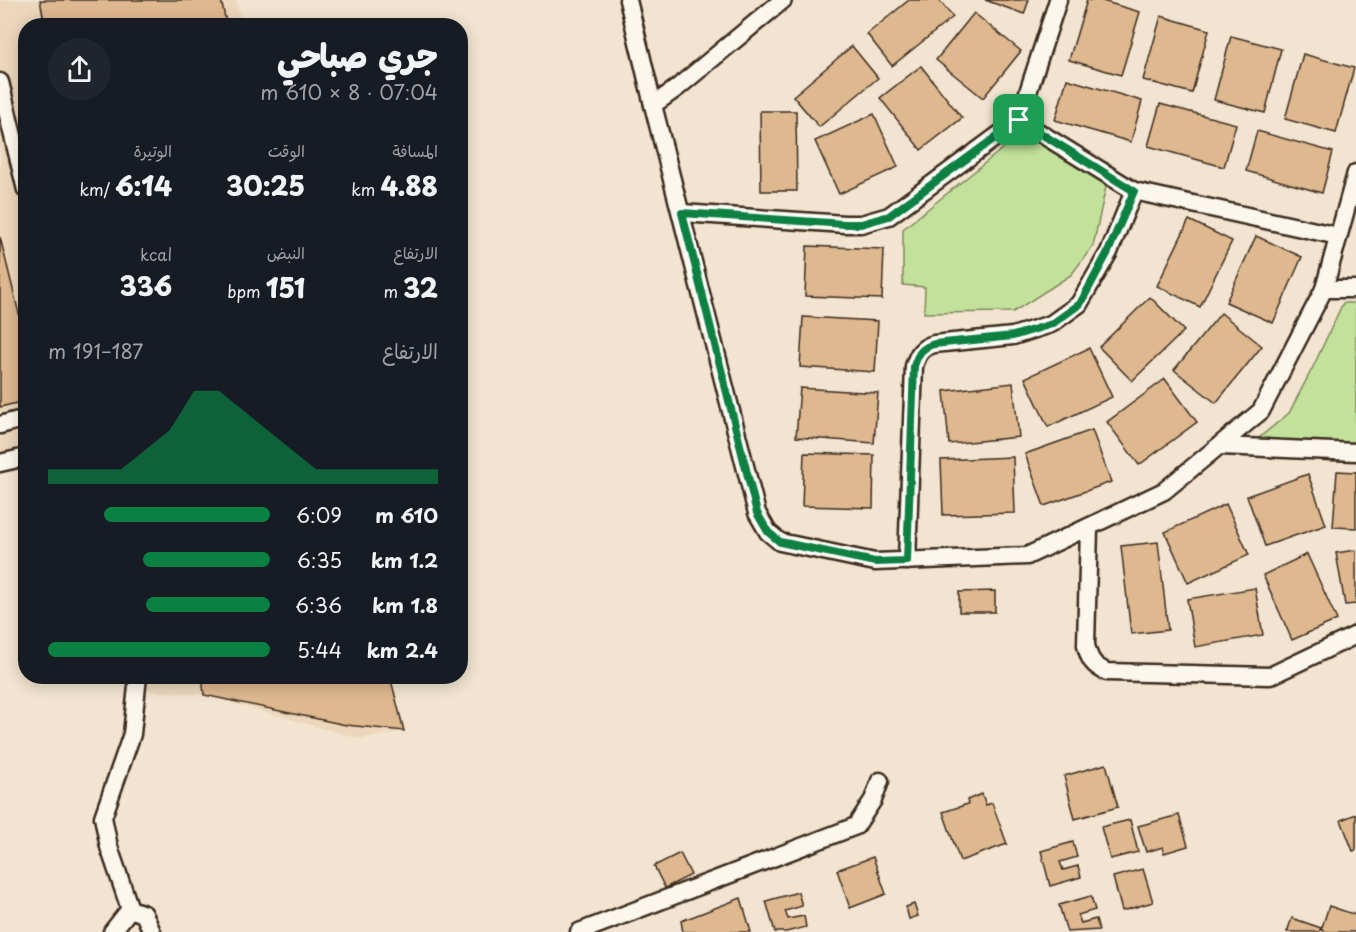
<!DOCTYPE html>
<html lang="ar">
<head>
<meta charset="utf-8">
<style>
	:root { --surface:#171b24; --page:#20242c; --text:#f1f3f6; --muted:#9ea1a6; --accent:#0b8043 }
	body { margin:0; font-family:"Playpen Sans","Playpen Sans Arabic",sans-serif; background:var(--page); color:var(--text); direction:rtl; height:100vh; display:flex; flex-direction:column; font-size:22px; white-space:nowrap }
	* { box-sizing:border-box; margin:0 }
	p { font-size:20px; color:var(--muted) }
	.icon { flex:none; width:33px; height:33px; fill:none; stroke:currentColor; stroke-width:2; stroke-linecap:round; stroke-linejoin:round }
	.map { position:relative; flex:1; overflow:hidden; direction:ltr }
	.details { position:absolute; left:18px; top:18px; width:450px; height:666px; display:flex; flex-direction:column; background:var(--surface); border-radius:24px; box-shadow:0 3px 15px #0003; direction:rtl }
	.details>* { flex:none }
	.pin { position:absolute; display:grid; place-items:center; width:51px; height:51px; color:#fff; margin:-26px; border-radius:12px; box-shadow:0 3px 9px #0006 }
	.round { display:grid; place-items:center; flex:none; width:63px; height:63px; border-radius:32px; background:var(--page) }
	.headline { display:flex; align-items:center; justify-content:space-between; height:102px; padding:0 30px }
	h1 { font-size:33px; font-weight:800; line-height:45px }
	.stats { display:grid; grid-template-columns:repeat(3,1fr); gap:9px; height:102px; padding:6px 30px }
	.stats div { display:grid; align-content:center }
	.stats b { font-size:26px; font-weight:800 }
	.stats small { font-size:16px; font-weight:400 }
	.stats p { font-size:16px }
	.chart { height:168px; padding:12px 30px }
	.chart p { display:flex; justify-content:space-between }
	.chart svg { width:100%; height:108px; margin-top:6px; fill:var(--accent); opacity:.7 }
	ul { padding:0 30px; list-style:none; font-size:20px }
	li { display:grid; grid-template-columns:96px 72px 1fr; align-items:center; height:45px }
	li i { height:15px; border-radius:8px; background:var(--accent) }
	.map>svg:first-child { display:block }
	.built { fill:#ecd7bc }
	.green { fill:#c2e19a; stroke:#7e865c; stroke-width:1.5 }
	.building { fill:#deb88f; stroke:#3b2a1e; stroke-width:1.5 }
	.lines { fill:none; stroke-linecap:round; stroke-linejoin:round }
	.street-casing { stroke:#3b2a1e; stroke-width:21 }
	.street { stroke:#fbf7ec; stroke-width:16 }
	.route-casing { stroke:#fff; stroke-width:12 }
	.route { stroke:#0b8043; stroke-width:8 }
</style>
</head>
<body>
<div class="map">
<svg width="1356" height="932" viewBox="0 0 1356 932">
	<rect width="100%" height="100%" fill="#f2e4d0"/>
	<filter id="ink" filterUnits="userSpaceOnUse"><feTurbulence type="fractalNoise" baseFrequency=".0167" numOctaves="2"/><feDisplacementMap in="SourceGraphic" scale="12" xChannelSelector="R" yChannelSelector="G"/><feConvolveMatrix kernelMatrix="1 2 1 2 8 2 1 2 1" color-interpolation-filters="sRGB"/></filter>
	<g filter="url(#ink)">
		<g class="built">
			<path d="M0,0H236L242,25L26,26L25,457L0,463Z"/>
			<path d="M136,677H391L404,731L361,739L204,695L137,690Z"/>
		</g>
		<g class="green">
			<path d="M1022,133L1111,164L1093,246L1071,275L1013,312L924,313L925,287L903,285V229Z"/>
			<path d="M1343,303H1356V446L1253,443L1289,413L1313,367Z"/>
		</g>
		<g class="building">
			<path d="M40,0H221L227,26H45Z"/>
			<path d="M909,0H939L953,17L892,66L867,34Z"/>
			<path d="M985,0H1029L1024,14Z"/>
			<path d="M1087,0H1099L1140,12L1121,75L1069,60Z"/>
			<path d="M974,13L1021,51L983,98L936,60Z"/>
			<path d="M1161,16L1209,30L1192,93L1143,80Z"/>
			<path d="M1231,36L1281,49L1265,113L1214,100Z"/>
			<path d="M852,46L878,78L819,127L793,96Z"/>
			<path d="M1303,54L1354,68L1336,133L1285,119Z"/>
			<path d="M921,66L962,118L921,150L880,98Z"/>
			<path d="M1067,79L1142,101L1131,142L1055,120Z"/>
			<path d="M1160,104L1236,124L1224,167L1148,146Z"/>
			<path d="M760,111H796L797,191H761Z"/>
			<path d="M874,114L898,167L839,194L815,141Z"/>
			<path d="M1257,131L1333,152L1322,193L1246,171Z"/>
			<path d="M1189,220L1232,241L1200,307L1157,286Z"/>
			<path d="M1256,236L1302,257L1273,323L1226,302Z"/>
			<path d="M0,237L26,342V401L0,407Z"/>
			<path d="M807,246L884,249L882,299L805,296Z"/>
			<path d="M1150,297L1184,331L1132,381L1099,347Z"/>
			<path d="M1221,313L1262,346L1216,403L1174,370Z"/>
			<path d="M803,317L878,321L875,372L800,367Z"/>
			<path d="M1089,348L1112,397L1048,427L1025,378Z"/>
			<path d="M1165,379L1197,422L1139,465L1107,422Z"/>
			<path d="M1013,383L1019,437L949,444L944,391Z"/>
			<path d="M800,388L878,393L874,443L796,437Z"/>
			<path d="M1092,430L1111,482L1044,506L1025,454Z"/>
			<path d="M804,453L874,455L873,508L802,506Z"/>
			<path d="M1013,457L1015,513L943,515L941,460Z"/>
			<path d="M1337,471L1356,472V528L1333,527Z"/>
			<path d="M1308,474L1326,525L1265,546L1247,496Z"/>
			<path d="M1226,504L1249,555L1188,583L1165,532Z"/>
			<path d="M1158,542L1168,630L1131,634L1121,546Z"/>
			<path d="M1356,550V604L1345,605L1336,553Z"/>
			<path d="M1307,554L1337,620L1292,640L1263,575Z"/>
			<path d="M1255,588L1263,635L1195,647L1187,599Z"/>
			<path d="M995,591V612H959V592Z"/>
			<path d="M202,676H390L404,731L346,725L204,695Z"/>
			<path d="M1106,764L1118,807L1075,819L1064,776Z"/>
			<path d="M982,794L986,805L992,803L1007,844L960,861L943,812L968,804L967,800Z"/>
			<path d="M1356,814V850L1353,851L1341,820Z"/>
			<path d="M1179,815L1188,846L1164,853L1163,847L1146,852L1138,826Z"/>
			<path d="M1130,820L1138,852L1110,859L1101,827Z"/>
			<path d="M1073,842L1077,857L1060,862L1063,870L1078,866L1081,877L1050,886L1041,851Z"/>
			<path d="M680,853L691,875L665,888L654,866Z"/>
			<path d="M873,857L886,894L850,908L837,870Z"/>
			<path d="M1143,869L1153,902L1122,911L1113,877Z"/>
			<path d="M798,892L802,906L785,911L788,919L804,916L806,927L786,932H775L766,901Z"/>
			<path d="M1091,896L1095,910L1078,915L1081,923L1096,919L1099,930L1067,932L1059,905Z"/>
			<path d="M741,898L751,932H683L681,921Z"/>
			<path d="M914,904L918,916L909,919L906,907Z"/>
			<path d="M1329,906L1356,915V932H1327L1321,930Z"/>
			<path d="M1292,918L1321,928L1319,932H1287Z"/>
		</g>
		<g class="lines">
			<g class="street-casing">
				<g id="street">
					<path d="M628,0L653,105L677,88L783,0"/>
					<path d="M0,82L26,190"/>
					<path d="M653,105L757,513L768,532L780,542L875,562L1027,556L1164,491L1261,411L1324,289L1356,173"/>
					<path d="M1019,120L1058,0"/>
					<path d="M682,213L845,224H861L889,216L1019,120L1134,191"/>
					<path d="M1324,289H1356"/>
					<path d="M0,425L26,418"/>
					<path d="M1220,446L1356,452"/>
					<path d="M0,463L26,457"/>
					<path d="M1089,527L1086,645C1089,659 1093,666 1107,672L1270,676L1356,635"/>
					<path d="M907,561L914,366C918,354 921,348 934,344L1013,336L1051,324L1079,304L1109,252L1134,191L1338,236"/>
					<path d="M130,909L144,914L152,932"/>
					<path d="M112,932L130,909L109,847L103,817L132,734L138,676"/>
					<path d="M579,932L856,826L873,800L880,781"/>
				</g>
			</g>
			<use href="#street" class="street"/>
		</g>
	</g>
	<g class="lines" filter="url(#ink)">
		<g class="route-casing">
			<path id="route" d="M1019,120L1134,191L1108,252L1080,304L1052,324L1013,336L934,344C921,348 918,354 914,366L907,561L875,562L780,542L768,532L757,513L682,213L845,224H861L889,216Z"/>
		</g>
		<use href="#route" class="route"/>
	</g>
</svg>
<div class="pin" style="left:1019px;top:120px;background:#1e9e55"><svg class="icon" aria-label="arrive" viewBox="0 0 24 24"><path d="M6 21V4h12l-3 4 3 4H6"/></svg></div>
<section class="details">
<div class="headline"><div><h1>جري صباحي</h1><p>07:04 · 8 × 610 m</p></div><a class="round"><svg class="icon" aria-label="share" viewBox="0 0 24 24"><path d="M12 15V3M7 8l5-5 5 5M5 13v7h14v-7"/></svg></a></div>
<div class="stats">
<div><p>المسافة</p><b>4.88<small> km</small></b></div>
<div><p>الوقت</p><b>30:25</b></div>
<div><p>الوتيرة</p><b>6:14<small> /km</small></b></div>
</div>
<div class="stats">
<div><p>الارتفاع</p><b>32<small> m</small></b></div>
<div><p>النبض</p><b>151<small> bpm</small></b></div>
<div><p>kcal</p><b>336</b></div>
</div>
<div class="chart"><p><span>الارتفاع</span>187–191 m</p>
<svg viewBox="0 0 160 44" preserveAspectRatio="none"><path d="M0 44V38L10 38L20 38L30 38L40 30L50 22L60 6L70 6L80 14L90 22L100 30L110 38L120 38L130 38L140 38L150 38L160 38V44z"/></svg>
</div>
<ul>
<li><b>610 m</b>6:09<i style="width:75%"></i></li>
<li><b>1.2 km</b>6:35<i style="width:57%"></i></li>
<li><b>1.8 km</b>6:36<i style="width:56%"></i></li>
<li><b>2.4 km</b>5:44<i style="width:100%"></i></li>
</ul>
</section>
</div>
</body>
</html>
